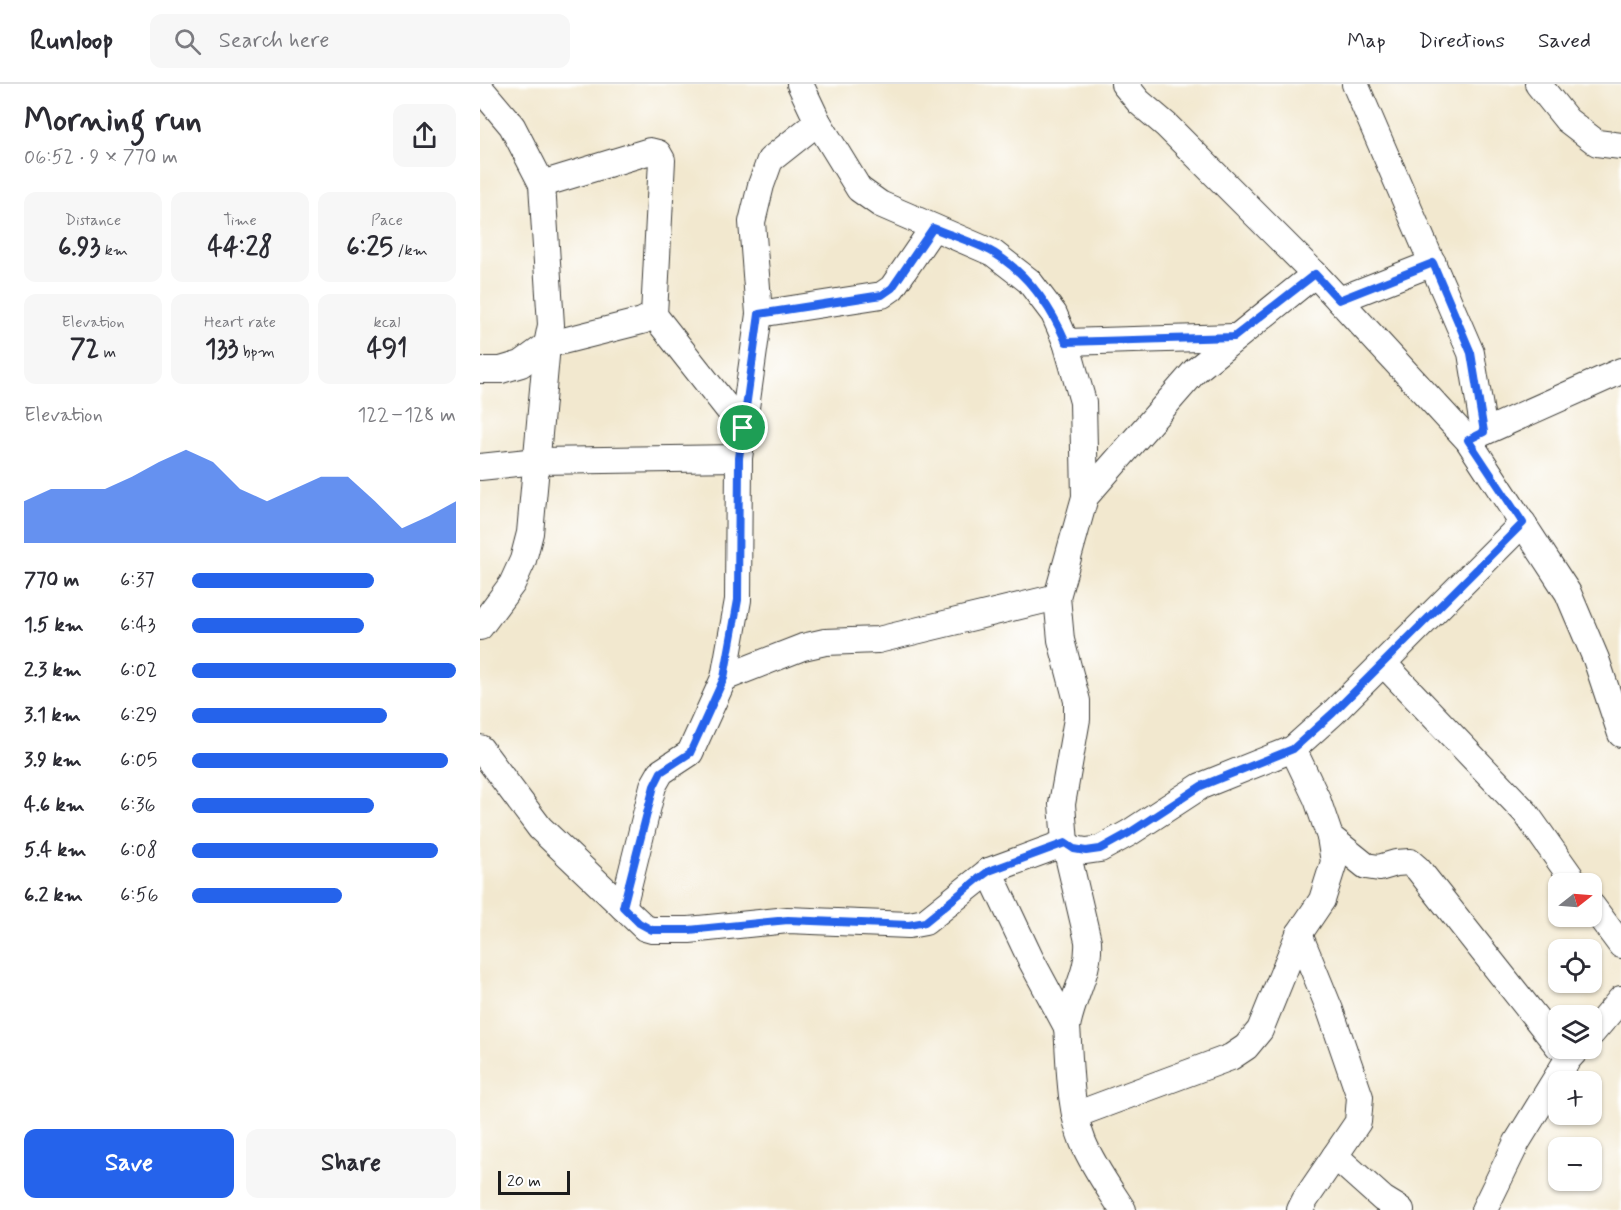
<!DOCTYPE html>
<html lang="en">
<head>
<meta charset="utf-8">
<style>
	:root { --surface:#fff; --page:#f7f7f7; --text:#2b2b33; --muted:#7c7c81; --line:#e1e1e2; --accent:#2563eb }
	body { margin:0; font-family:Mynerve,sans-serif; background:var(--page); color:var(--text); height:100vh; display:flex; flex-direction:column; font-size:22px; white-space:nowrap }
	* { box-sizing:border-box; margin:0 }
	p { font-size:20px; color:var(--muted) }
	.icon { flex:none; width:33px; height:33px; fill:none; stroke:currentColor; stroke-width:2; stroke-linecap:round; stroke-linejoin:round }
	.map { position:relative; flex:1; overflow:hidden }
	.sheet { display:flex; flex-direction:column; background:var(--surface); width:480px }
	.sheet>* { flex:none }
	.needle { width:39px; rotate:73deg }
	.fabs { position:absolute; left:1068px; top:789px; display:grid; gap:12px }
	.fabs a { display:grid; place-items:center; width:54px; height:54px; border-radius:12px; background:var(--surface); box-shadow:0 2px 4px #0004; font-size:30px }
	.scale { position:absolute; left:18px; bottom:15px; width:72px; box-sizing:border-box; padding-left:6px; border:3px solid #1c1c1c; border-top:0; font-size:16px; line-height:21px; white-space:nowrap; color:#1c1c1c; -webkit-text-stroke:4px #fff; paint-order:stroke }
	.pin { position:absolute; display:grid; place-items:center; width:51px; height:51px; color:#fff; margin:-26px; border:3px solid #fff; border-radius:50%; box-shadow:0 2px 6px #0007 }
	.round { display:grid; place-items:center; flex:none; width:63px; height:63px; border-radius:12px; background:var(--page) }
	.overview { display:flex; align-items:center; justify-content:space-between; height:102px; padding:0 24px }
	h1 { font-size:33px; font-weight:700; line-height:45px }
	.figures { display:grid; grid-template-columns:repeat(3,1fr); gap:9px; height:102px; padding:6px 24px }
	.figures div { display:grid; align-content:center; border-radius:12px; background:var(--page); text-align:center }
	.figures b { font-size:26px; font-weight:700 }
	.figures small { font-size:16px; font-weight:400 }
	.figures p { font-size:16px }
	.chart { height:168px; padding:12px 24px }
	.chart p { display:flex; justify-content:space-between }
	.chart svg { width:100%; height:108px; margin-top:6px; fill:var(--accent); opacity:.7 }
	.cta { display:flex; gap:12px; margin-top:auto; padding:12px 24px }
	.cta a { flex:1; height:69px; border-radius:12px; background:var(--accent); color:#fff; font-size:24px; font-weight:700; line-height:69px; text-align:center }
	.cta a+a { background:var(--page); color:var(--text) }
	ul { padding:0 24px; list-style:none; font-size:20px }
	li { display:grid; grid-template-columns:96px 72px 1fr; align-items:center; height:45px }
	li i { height:15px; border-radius:8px; background:var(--accent) }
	header { display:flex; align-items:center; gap:36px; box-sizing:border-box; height:84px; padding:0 30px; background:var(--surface); border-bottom:2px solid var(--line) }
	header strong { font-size:28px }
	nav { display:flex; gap:33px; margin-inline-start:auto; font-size:21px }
	.search { width:420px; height:54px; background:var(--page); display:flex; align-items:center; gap:15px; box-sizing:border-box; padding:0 21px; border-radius:12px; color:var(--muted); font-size:22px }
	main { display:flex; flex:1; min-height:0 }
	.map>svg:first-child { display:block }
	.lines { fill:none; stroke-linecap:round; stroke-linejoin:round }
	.minor-casing { stroke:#3c3b37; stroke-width:28 }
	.minor { stroke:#fff; stroke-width:26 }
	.route-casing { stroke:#fff; stroke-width:12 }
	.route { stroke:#2563eb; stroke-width:8 }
</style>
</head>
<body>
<header>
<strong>Runloop</strong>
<div class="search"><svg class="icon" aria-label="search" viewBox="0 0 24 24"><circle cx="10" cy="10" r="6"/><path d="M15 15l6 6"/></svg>Search here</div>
<nav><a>Map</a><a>Directions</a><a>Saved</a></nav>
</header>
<main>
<section class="sheet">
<div class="overview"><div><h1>Morning run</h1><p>06:52 · 9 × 770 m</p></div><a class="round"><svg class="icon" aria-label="share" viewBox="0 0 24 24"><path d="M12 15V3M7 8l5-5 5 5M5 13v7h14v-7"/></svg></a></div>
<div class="figures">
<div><p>Distance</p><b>6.93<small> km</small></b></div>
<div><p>Time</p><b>44:28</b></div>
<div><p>Pace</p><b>6:25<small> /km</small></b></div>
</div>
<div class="figures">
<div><p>Elevation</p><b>72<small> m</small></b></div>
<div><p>Heart rate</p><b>133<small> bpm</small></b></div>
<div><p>kcal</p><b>491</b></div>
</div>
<div class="chart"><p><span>Elevation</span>122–128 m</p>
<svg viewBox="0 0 160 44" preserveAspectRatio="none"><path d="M0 44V27L10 22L20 22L30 22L40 17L50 11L60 6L70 11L80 22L90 27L100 22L110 17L120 17L130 27L140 38L150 33L160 27V44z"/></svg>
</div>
<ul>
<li><b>770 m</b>6:37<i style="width:69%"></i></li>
<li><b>1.5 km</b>6:43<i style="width:65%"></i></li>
<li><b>2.3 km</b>6:02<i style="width:100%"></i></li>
<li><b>3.1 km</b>6:29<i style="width:74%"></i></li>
<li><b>3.9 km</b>6:05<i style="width:97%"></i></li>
<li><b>4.6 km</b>6:36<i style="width:69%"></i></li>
<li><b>5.4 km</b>6:08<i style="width:93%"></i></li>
<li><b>6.2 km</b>6:56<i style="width:57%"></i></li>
</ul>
<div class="cta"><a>Save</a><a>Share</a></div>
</section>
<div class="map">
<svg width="1141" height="1126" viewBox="0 0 1141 1126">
	<rect width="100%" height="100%" fill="#fff"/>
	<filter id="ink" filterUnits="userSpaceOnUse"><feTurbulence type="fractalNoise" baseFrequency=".0167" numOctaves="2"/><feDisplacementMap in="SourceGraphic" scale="12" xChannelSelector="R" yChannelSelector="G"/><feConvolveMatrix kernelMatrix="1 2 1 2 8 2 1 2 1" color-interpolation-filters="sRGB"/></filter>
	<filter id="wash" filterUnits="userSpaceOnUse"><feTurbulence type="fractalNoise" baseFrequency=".008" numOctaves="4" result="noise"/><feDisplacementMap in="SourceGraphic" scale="24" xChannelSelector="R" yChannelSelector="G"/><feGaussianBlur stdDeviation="1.35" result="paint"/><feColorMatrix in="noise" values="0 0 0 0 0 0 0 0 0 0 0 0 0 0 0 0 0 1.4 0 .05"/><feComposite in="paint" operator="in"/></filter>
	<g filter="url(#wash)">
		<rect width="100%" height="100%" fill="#f2e8cf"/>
	</g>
	<g filter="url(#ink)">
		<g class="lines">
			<g class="minor-casing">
				<g id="minor">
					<path d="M320,0L338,38L379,105L400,120L513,169L549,197L574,230L586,258L603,318L605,413L577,513L581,556L597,617V635L582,720L585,759L608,857C610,888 592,913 587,943C590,980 589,1023 603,1058C613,1082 629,1104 643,1126"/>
					<path d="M644,0L659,18L686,41L835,190L988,356L1088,509L1116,575L1141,650"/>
					<path d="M875,0L991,269L1004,348"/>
					<path d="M1058,0L1087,36L1117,59L1141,62"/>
					<path d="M0,4L32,42L62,100L71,241L67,261L50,449L43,476L32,500L0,543"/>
					<path d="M62,100L170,67L178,69L182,76L174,231L263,344"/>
					<path d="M859,216L953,179"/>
					<path d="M279,230L402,211L412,204L453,144"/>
					<path d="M586,258L754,253"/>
					<path d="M0,286H21L41,280L67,261L162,237L174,231"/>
					<path d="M991,354L1141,287"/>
					<path d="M0,383L57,377L259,374"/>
					<path d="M605,413L715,287L835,190"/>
					<path d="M903,579L1045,728L1096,800"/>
					<path d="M244,594L323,563L345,558L398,556L577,513"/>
					<path d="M0,664L60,744L165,844L172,846H209L308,836L429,841L445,838L509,787L585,759L594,765L606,767L620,765L649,749L721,702L813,665L853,629L1043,439"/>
					<path d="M850,753L886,782L899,784L916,779L930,778L938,785L1078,962"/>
					<path d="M509,787L551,876L587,943"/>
					<path d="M1112,822L1141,861"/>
					<path d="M143,823L173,702L181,688L210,669L244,594L258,516L259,374L279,230L272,138L281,101L290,76L338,38"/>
					<path d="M819,850L850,926L880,1013L878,1038L825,1116L820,1126"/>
					<path d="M1112,949L1141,915"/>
					<path d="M595,1031L751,973L766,963L780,946L819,850L842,816L854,778L850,753L837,715L813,665"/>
					<path d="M855,1072L903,1115L921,1126"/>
					<path d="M1004,1126L1037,1058L1088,975L1098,964"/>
				</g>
			</g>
			<use href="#minor" class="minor"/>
		</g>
	</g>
	<g class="lines" filter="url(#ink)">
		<g class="route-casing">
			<path id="route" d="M453,144C473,152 496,159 514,169C548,190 570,221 586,258L754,253L835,190L859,216L953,179L991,269L1004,348L988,356L1043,439L853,629L813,665L721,702L649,749L620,765L606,767L594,765L585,759L509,787L498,795L445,838L429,841L308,836L209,846H172L159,839L143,823L174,702L181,688L210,669L244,594L258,516L259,374L279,230L402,211L412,204Z"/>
		</g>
		<use href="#route" class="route"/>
	</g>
</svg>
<div class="fabs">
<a><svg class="needle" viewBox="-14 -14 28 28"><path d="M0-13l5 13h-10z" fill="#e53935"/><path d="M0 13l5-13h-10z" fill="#7c7c81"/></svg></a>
<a><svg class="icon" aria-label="locate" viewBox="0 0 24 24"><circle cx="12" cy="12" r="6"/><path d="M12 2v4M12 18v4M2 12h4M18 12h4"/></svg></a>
<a><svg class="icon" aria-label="layers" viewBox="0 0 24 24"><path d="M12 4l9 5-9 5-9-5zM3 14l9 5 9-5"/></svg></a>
<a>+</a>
<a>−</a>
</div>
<div class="scale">20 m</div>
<div class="pin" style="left:263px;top:344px;background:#1e9e55"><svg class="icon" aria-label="arrive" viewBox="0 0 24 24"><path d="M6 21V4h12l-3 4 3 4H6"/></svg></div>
</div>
</main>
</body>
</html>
